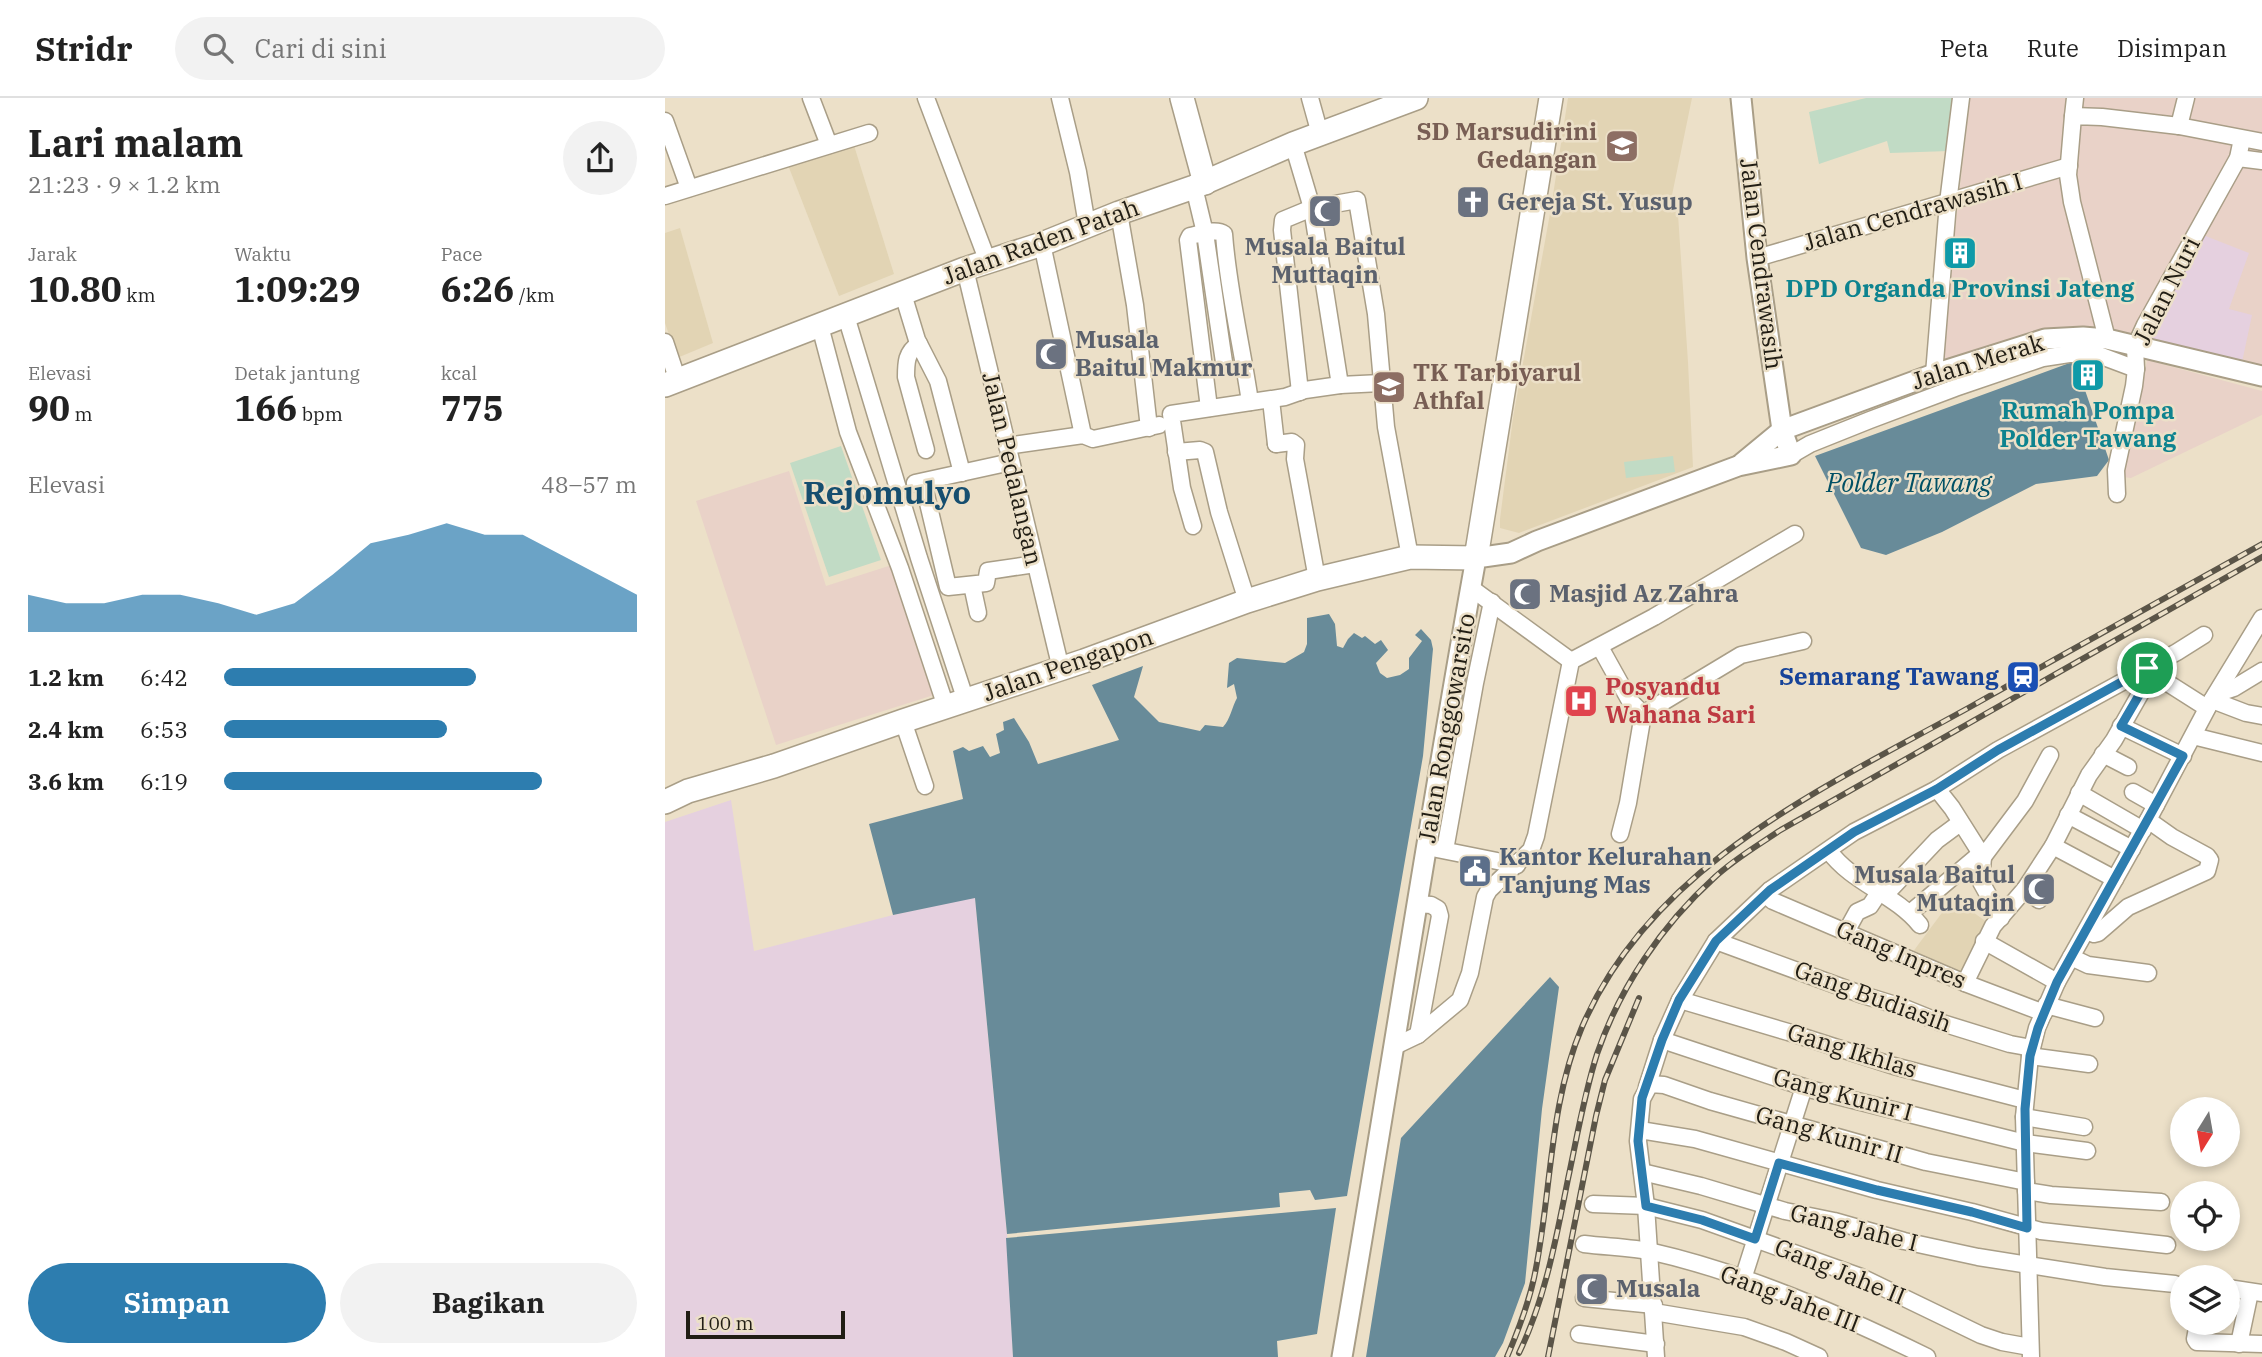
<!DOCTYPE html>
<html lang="id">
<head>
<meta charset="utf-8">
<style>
	:root { --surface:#fff; --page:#f2f2f2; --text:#222; --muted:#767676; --line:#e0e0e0; --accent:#2d7daf }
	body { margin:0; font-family:"IBM Plex Serif",serif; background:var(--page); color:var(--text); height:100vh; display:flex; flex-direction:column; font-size:26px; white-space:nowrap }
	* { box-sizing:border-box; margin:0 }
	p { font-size:23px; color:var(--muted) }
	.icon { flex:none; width:38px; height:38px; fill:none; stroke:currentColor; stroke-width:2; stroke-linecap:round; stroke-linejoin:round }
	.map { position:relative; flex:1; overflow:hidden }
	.sheet { display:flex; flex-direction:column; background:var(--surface); width:665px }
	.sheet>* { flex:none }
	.needle { width:46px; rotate:191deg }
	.fabs { position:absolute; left:1505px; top:999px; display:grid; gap:14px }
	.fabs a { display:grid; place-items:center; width:70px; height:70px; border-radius:50%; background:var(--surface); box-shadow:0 4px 10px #0003; font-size:35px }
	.scale { position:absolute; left:21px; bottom:18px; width:159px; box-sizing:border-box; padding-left:7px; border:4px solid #211d14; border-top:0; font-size:19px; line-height:24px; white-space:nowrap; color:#211d14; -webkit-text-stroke:5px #ece0c8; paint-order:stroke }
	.pin { position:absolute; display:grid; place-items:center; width:60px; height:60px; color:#fff; margin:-30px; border:4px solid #fff; border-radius:50%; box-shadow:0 2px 7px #0007 }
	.round { display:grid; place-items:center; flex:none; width:74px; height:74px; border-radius:37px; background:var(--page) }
	.head { display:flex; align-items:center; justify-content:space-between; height:119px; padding:0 28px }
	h1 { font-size:38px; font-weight:800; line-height:52px }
	.stats { display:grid; grid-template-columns:repeat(3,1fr); gap:10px; height:119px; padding:7px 28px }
	.stats div { display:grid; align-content:center }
	.stats b { font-size:35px; font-weight:800 }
	.stats small { font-size:19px; font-weight:400 }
	.stats p { font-size:19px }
	.chart { height:196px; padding:14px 28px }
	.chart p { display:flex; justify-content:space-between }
	.chart svg { width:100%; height:126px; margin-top:7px; fill:var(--accent); opacity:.7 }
	.action { display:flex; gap:14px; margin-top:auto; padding:14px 28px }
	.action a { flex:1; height:80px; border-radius:42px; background:var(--accent); color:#fff; font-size:28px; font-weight:800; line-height:80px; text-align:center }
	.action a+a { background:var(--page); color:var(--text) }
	ul { padding:0 28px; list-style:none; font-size:23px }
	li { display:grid; grid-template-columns:112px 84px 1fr; align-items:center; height:52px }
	li i { height:18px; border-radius:9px; background:var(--accent) }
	header { display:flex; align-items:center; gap:42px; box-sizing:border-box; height:98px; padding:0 35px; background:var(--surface); border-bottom:2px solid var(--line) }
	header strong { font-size:33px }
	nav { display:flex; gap:38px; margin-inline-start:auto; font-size:24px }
	.search { width:490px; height:63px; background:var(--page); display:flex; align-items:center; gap:18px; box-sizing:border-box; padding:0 24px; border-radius:38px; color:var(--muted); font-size:26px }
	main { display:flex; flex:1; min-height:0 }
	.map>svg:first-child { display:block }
	.commercial { fill:#e9d2c8 }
	.industrial { fill:#e5d0df }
	.built { fill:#e2d4b4 }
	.green { fill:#c1dbc5 }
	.water { fill:#688b99 }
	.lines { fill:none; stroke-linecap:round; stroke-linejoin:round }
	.minor-casing { stroke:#a99e87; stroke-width:19 }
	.major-casing { stroke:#a99e87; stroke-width:23 }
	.highway-casing { stroke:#a99e87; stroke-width:26 }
	.minor { stroke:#fff; stroke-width:16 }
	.major { stroke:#fff; stroke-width:19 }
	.highway { stroke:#fff; stroke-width:23 }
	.rail-casing { stroke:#5b5548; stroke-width:6 }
	.rail { stroke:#ece0c8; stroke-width:3.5; stroke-dasharray:10; stroke-linecap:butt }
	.route-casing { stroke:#fff; stroke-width:14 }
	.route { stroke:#2d7daf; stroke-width:9 }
	.labels { text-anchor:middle; stroke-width:5; stroke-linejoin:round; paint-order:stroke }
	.education-label { font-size:24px; font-weight:bold; fill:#785e54; stroke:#ece0c8; text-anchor:end }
	.worship-label { font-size:24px; font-weight:bold; fill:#5b616d; stroke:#ece0c8; text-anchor:start }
	.street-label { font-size:24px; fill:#211d14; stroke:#ece0c8 }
	.culture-label { font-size:24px; font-weight:bold; fill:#0d838f; stroke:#ece0c8 }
	.transit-label { font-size:24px; font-weight:bold; fill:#164399; stroke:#ece0c8; text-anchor:end }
	.health-label { font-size:24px; font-weight:bold; fill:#be3a42; stroke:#ece0c8; text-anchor:start }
	.service-label { font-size:24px; font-weight:bold; fill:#4e5e75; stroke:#ece0c8; text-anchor:start }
	.water-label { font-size:26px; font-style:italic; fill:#015065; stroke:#ece0c8 }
	.district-label { font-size:32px; font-weight:bold; fill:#164e6f; stroke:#ece0c8 }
</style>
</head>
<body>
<header>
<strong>Stridr</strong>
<div class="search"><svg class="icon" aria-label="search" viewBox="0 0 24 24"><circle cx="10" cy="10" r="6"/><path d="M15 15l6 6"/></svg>Cari di sini</div>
<nav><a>Peta</a><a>Rute</a><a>Disimpan</a></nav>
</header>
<main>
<section class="sheet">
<div class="head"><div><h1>Lari malam</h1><p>21:23 · 9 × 1.2 km</p></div><a class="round"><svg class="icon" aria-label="share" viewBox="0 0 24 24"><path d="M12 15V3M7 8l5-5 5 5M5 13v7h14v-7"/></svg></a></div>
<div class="stats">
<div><p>Jarak</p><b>10.80<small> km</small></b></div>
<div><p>Waktu</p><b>1:09:29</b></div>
<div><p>Pace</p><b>6:26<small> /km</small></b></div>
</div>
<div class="stats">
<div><p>Elevasi</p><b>90<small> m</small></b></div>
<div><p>Detak jantung</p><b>166<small> bpm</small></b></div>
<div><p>kcal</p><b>775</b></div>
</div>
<div class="chart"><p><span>Elevasi</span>48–57 m</p>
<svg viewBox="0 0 160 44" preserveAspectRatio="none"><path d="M0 44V31L10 34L20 34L30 31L40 31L50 34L60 38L70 34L80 24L90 13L100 10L110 6L120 10L130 10L140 17L150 24L160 31V44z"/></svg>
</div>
<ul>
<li><b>1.2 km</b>6:42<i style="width:61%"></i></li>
<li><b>2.4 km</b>6:53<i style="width:54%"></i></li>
<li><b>3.6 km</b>6:19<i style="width:77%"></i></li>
</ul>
<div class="action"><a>Simpan</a><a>Bagikan</a></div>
</section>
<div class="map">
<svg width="1597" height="1259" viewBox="0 0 1597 1259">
	<rect width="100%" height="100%" fill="#ece0c8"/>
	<g class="commercial">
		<path d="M1305,0H1597V272L1408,228L1275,264Z"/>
		<path d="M1482,262L1597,293V317L1466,380L1458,379L1456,373L1477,292Z"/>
		<path d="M124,373L161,488L230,466L272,596L111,647L31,403Z"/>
	</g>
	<g class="industrial">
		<path d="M1538,137L1584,155L1564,211L1587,217L1576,269L1483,247L1482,237Z"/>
		<path d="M66,702L89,853L228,817L310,799L342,1136L348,1259H0V724Z"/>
	</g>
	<g class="built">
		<path d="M903,0H1027L1006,102H1012L1023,264L1028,369L854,435L835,430V421L848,320L886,110Z"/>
		<path d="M187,41L229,176L174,198L121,62Z"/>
		<path d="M15,130L48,245L12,260L0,225V135Z"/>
		<path d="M1288,800L1326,827L1301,882L1247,855Z"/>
	</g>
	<g class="green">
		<path d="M1201,0H1292L1284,53L1225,55L1222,43L1154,66L1144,14Z"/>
		<path d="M176,348L216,462L164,479L125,365Z"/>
		<path d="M1008,358L1010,374L961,380L959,364Z"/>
	</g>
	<g class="water">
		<path d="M1410,263L1444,362L1432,378L1371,386L1277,434L1221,457L1196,450L1150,358Z"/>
		<path d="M664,516L670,526L672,548L678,550L683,541L689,535L697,540L700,538L710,546L716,542L723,552L711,565L715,575L722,580L735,577L744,571V560L757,543L750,537L756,531L766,542L768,551L758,658L682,1098L650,1102L645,1092L614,1095L615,1109L342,1136L310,800L228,817L204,726L298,701L288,653L298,649L304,653L318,648L325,659L335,655L331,636L339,632L338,624L349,620L364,644L373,666L454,642L427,587L478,568L469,599L494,624L535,633L540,627L558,629C565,622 567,609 572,600L569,586L562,590L564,565L572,560L620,565L639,554L642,546V520Z"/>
		<path d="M885,879L894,889L877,1011L860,1185L838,1245L830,1259H701L736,1040Z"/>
		<path d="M671,1110L652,1236L612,1243L613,1259H348L341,1140Z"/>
	</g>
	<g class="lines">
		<g class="minor-casing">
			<g id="minor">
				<path d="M146,0L164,47"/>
				<path d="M261,0L323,164"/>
				<path d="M395,0L413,74L422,127"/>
				<path d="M645,0L655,36"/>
				<path d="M1408,18L1410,0"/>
				<path d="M0,23L24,90"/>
				<path d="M1514,28L1521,0"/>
				<path d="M628,46L647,110L675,287"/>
				<path d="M1573,60L1597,63"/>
				<path d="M529,89L540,135L559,264"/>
				<path d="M0,98L204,35"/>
				<path d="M454,115L470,207L484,330"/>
				<path d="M377,146L418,337"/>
				<path d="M1092,160L1404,68"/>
				<path d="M300,171L396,571"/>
				<path d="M238,196L252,242L273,283L297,375"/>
				<path d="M181,218L254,460L301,603"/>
				<path d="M155,228L183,334L235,470L281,609"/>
				<path d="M1442,241L1407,104L1403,77L1408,18L1437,19L1514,28L1597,44"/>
				<path d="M0,244L13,283"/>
				<path d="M254,246C241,254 241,265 241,279L261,352"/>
				<path d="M1269,276L1283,105L1296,0"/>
				<path d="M635,294L617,132L618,122L647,110L692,102L711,216L721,329L745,459"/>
				<path d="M606,302L611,346"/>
				<path d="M544,310L523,142L525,138C535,136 551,130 559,136C563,192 577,248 585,304"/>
				<path d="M611,346L627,344L631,347L630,361L652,481"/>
				<path d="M342,348L418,337L428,341L494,327"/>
				<path d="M511,354L535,352L540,354L554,414L582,503"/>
				<path d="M1126,357L1145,346L1205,322L1290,290L1378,260L1404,256H1431L1471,271"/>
				<path d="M258,384L283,489L321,485L323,473L370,466"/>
				<path d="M250,385L346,364"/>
				<path d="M1452,396L1451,372L1469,288L1471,271L1470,249L1480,227L1573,60L1577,41"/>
				<path d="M528,428L517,390L506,316L620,299L640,292L675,287L716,285"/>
				<path d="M307,487L313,515"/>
				<path d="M806,490L906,563"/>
				<path d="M935,549L965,603L978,616"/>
				<path d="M1551,596L1569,590L1597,573"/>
				<path d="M1547,602L1581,615L1597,618"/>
				<path d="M238,623L260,688"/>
				<path d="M1456,628L1518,658"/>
				<path d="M1528,638L1597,655"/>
				<path d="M1438,656L1463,669"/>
				<path d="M1272,691L1287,710L1318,759L1360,703L1385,657"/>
				<path d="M1468,694L1491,707"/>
				<path d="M1414,695L1478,732"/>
				<path d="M1403,717L1467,751"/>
				<path d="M955,736L963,705L978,616L1076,557L1138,543"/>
				<path d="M1388,748L1450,781"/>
				<path d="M772,751L852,767"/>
				<path d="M780,752L810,585L827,504"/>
				<path d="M1164,753C1187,785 1230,796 1255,827"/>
				<path d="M1318,759L1316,784L1336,820"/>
				<path d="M1360,791L1374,802"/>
				<path d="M1105,792L1102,798L1108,803L1300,885L1379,915"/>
				<path d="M1220,797L1272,742L1295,725"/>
				<path d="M752,806L766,807L773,811L775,818L753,937"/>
				<path d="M1245,815L1315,756"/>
				<path d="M1421,833L1429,836L1433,835L1463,809L1542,773L1545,762L1542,758L1507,739L1483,722"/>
				<path d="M1181,834L1192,814L1205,808L1215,793"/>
				<path d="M1051,843L1198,897L1237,909L1274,924L1345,946L1367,950"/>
				<path d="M1319,843L1392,884"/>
				<path d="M1406,859L1423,867L1483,875"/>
				<path d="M1300,885L1328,828L1360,791L1388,748L1424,677L1449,642L1487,575L1542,610"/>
				<path d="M1015,902L1123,934L1229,968L1360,1002"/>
				<path d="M1381,907L1430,920"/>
				<path d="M997,942L1148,992L1360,1045L1422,1053"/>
				<path d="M730,948L753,937L795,902L805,875L820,799L824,792L866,752L871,738L906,563L989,519L1130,436"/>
				<path d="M1365,958L1424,966"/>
				<path d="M982,989L997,942L1015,902L1051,843L1105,792L1189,734L1272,691L1333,652L1512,554L1539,537"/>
				<path d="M1359,1019L1419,1029"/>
				<path d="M975,1032L1030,1041L1212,1092L1307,1114L1376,1133L1502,1147"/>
				<path d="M977,1074L1036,1088L1120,1113L1169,1123L1239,1143L1313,1159L1440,1179L1510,1186"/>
				<path d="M1361,1093L1386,1097L1496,1104"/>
				<path d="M928,1106L981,1108L1037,1122L1196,1179L1316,1237L1337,1244L1365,1249"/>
				<path d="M919,1146C942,1149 966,1149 988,1154C1081,1175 1177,1217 1262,1259"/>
				<path d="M1078,1181L1139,989"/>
				<path d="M1563,1190L1597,1195"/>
				<path d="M919,1200L989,1207"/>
				<path d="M989,1214L1079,1229L1121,1244L1154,1259"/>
				<path d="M1533,1225L1530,1241L1532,1244L1597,1246"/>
				<path d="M914,1236L991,1246"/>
				<path d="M1574,1246L1585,1194"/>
				<path d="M991,1259L981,1108L973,1043L977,1001L985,986L999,987L1045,1003L1261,1064L1361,1084"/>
				<path d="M1366,1259L1359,1019L1365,958L1372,930L1392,884L1483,722L1544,607L1597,520"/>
			</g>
		</g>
		<g class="major-casing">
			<g id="major">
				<path d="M1077,365L1117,332L1269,276L1380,241L1418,239L1442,241L1597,278"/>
				<path d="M677,1259C723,993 763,726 811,460L846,455L872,443L1073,368L1126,357L1117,332L1092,160L1076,0"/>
			</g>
		</g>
		<g class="highway-casing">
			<g id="highway">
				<path d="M517,0L540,85"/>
				<path d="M0,287L300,171L377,146L454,115L529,89L628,46L751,0"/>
				<path d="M0,704L23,693L109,668L238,623L419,563L582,503L652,481L745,459L811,460L886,0"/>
			</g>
		</g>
		<use href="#minor" class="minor"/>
		<use href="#major" class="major"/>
		<use href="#highway" class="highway"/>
		<g class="rail-casing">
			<g id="rail">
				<path d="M854,1255C881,1199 891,1140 903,1081C912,1039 919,997 932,956C955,889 997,827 1049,780C1068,762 1092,748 1114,733L1597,459"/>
				<path d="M842,1259C853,1233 863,1207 869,1180C887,1096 883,1009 917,929C987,766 1159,690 1305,609C1402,554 1500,500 1597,446"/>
				<path d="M883,1259L931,1018L940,982L974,900"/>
			</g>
		</g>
		<use href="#rail" class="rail"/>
	</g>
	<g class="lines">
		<g class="route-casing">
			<path id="route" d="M1482,570L1487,575L1456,628L1518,658L1392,884L1373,930L1365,958L1360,1011L1362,1130L1307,1114L1212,1092L1114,1065L1090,1141L1037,1122L981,1108L973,1043L977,1000L997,942L1014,902L1051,843L1105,792L1189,734L1272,691L1333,652Z"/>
		</g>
		<use href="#route" class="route"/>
	</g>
	<defs>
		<g id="school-square" transform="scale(1.75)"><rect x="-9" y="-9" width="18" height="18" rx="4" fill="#8d6e63" stroke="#ece0c8"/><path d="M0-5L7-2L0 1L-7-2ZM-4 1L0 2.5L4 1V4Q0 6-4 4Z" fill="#fff"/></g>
		<g id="church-square" transform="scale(1.75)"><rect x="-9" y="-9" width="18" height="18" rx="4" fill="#6b7280" stroke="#ece0c8"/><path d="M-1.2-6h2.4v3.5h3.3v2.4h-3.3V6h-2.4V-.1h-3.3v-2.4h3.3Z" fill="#fff"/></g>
		<g id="mosque-square" transform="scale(1.75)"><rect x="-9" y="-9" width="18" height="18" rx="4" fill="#6b7280" stroke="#ece0c8"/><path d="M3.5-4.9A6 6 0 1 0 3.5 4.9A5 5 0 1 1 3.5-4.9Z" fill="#fff"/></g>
		<g id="building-square" transform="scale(1.75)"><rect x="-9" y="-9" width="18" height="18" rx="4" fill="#0f9aa8" stroke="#ece0c8"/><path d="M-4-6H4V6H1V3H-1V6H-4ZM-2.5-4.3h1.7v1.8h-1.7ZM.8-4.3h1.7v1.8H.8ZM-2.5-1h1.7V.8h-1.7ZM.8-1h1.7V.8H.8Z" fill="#fff"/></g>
		<g id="station-square" transform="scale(1.75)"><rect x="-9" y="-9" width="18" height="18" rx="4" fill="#1a4fb4" stroke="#ece0c8"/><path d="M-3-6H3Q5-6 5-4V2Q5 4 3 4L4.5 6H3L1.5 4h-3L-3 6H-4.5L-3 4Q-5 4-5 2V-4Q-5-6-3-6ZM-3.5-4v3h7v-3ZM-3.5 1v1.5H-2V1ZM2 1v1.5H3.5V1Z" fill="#fff"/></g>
		<g id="hospital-square" transform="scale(1.75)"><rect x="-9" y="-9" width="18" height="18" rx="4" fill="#e0444e" stroke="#ece0c8"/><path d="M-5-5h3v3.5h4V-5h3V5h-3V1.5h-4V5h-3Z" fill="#fff"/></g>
		<g id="civic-square" transform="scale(1.75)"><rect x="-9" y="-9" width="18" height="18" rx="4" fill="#5c6f8a" stroke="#ece0c8"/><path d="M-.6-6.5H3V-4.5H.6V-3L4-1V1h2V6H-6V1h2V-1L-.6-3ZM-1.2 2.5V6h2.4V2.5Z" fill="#fff"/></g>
	</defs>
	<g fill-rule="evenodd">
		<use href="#school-square" x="957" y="48"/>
		<use href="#church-square" x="808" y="104"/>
		<use href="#mosque-square" x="660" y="113"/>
		<use href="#building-square" x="1295" y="155"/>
		<use href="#mosque-square" x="386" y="256"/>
		<use href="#building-square" x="1423" y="277"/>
		<use href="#school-square" x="724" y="289"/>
		<use href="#mosque-square" x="860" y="496"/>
		<use href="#station-square" x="1358" y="579"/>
		<use href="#hospital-square" x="916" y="603"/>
		<use href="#civic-square" x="810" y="773"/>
		<use href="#mosque-square" x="1374" y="791"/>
		<use href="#mosque-square" x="927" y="1191"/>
	</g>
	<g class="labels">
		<g class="education-label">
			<text x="932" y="42">SD Marsudirini<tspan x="932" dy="28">Gedangan</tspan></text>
			<text x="748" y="283" text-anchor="start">TK Tarbiyarul<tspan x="748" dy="28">Athfal</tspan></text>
		</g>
		<g class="worship-label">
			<text x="832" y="112">Gereja St. Yusup</text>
			<text x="660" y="157" text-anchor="middle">Musala Baitul<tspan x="660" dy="28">Muttaqin</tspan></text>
			<text x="410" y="250">Musala<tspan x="410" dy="28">Baitul Makmur</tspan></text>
			<text x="884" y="504">Masjid Az Zahra</text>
			<text x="1350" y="785" text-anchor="end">Musala Baitul<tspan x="1350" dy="28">Mutaqin</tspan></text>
			<text x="951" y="1199">Musala</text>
		</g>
		<g class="street-label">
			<text transform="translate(1248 114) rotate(-16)" y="8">Jalan Cendrawasih I</text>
			<text transform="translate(376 144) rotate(-20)" y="8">Jalan Raden Patah</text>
			<text transform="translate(1096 166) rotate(83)" y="8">Jalan Cendrawasih</text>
			<text transform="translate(1502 193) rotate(-63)" y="8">Jalan Nuri</text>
			<text transform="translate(1313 264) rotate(-17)" y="8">Jalan Merak</text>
			<text transform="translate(347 371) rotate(77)" y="8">Jalan Pedalangan</text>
			<text transform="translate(403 567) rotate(-19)" y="8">Jalan Pengapon</text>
			<text transform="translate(782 630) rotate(-80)" y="8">Jalan Ronggowarsito</text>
			<text transform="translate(1236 857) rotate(23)" y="8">Gang Inpres</text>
			<text transform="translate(1208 899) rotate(20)" y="8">Gang Budiasih</text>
			<text transform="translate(1187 953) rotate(17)" y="8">Gang Ikhlas</text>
			<text transform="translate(1178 997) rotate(15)" y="8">Gang Kunir I</text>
			<text transform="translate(1164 1037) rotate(16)" y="8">Gang Kunir II</text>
			<text transform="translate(1189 1130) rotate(14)" y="8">Gang Jahe I</text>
			<text transform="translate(1175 1174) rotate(22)" y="8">Gang Jahe II</text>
			<text transform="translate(1125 1201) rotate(21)" y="8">Gang Jahe III</text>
		</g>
		<g class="culture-label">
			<text x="1295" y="199">DPD Organda Provinsi Jateng</text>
			<text x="1423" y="321">Rumah Pompa<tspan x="1423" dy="28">Polder Tawang</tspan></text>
		</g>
		<g class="transit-label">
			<text x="1334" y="587">Semarang Tawang</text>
		</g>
		<g class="health-label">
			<text x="940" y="597">Posyandu<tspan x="940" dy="28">Wahana Sari</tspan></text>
		</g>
		<g class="service-label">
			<text x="834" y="767">Kantor Kelurahan<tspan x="834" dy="28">Tanjung Mas</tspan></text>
		</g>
		<g class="water-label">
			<text x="1244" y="394">Polder Tawang</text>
		</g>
		<g class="district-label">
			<text x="222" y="406">Rejomulyo</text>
		</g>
	</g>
</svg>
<div class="fabs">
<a><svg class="needle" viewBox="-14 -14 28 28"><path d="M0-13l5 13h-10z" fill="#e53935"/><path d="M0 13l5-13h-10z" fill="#767676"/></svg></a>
<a><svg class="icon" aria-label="locate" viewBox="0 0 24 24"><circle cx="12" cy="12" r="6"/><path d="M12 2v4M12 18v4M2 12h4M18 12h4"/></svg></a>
<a><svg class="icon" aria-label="layers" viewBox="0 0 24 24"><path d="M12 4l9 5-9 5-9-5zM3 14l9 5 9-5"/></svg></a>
</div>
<div class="scale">100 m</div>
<div class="pin" style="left:1482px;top:570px;background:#1e9e55"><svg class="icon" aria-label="arrive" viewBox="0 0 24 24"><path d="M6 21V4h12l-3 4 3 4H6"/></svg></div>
</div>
</main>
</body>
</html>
